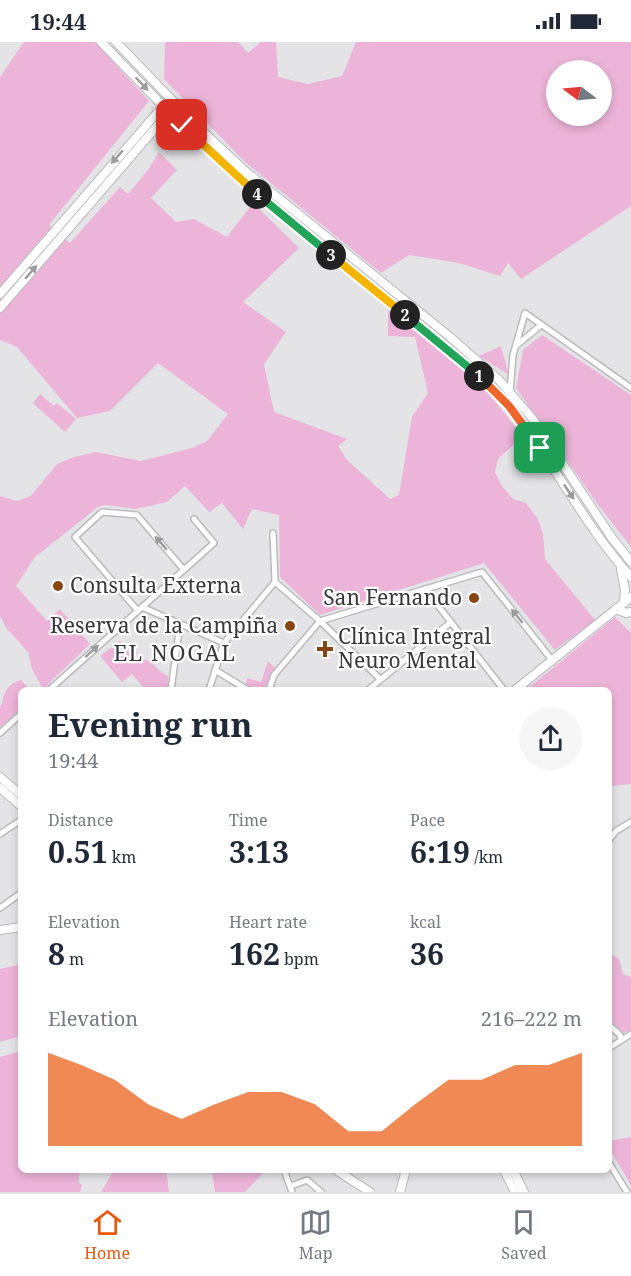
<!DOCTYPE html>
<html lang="en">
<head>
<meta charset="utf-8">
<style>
	:root { --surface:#fff; --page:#f6f6f7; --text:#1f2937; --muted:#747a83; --line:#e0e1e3; --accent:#ea580c }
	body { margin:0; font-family:"Noto Serif",serif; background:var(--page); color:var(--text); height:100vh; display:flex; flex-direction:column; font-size:22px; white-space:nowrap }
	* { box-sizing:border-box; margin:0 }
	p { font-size:20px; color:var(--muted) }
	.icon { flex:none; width:33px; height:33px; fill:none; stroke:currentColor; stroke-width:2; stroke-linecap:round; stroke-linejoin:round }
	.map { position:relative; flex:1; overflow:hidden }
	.panel { position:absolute; left:18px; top:645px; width:594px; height:486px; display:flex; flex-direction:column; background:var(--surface); border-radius:9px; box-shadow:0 3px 9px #0003 }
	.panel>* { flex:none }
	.needle { width:39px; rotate:286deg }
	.tools { position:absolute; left:546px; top:18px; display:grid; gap:12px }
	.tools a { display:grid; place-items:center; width:66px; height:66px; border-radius:50%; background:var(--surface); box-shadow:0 3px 9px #0003; font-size:30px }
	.pin { position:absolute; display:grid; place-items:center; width:51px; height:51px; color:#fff; margin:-26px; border-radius:12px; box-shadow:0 3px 9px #0006 }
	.km { position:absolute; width:30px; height:30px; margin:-15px; border-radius:50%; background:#222; color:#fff; font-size:16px; line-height:30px; text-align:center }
	.round { display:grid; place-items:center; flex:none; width:63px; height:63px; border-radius:32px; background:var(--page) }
	.summary { display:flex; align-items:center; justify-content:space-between; height:102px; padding:0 30px }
	h1 { font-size:33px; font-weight:700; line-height:45px }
	.stats { display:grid; grid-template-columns:repeat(3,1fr); gap:9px; height:102px; padding:6px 30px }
	.stats div { display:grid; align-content:center }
	.stats b { font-size:30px; font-weight:700 }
	.stats small { font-size:16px; font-weight:400 }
	.stats p { font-size:16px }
	.chart { height:168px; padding:12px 30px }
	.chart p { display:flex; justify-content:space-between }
	.chart svg { width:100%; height:108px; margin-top:6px; fill:var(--accent); opacity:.7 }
	.status { display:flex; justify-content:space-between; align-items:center; height:42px; padding:0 30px; background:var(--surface); direction:ltr }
	.status svg { height:16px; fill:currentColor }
	.dock { display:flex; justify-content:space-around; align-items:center; height:84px; border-top:2px solid var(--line); background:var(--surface); font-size:16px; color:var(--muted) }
	.dock a { display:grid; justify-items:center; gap:3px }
	.dock .selected { color:var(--accent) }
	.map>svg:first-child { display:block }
	.green { fill:#ecb4d8; fill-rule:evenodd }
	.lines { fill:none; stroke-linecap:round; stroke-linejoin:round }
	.street-casing { stroke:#bbbbbe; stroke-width:8 }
	.secondary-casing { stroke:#bbbbbe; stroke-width:10 }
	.street { stroke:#fff; stroke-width:5 }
	.secondary { stroke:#fff; stroke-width:8 }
	.oneway { fill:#9c9c9c }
	.split-1-casing { stroke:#fff; stroke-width:12 }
	.split-2-casing { stroke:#fff; stroke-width:12 }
	.split-3-casing { stroke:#fff; stroke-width:12 }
	.split-4-casing { stroke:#fff; stroke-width:12 }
	.split-5-casing { stroke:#fff; stroke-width:12 }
	.split-1 { stroke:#f0652b; stroke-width:8 }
	.split-2 { stroke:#22a559; stroke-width:8 }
	.split-3 { stroke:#f5b400; stroke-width:8 }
	.split-4 { stroke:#22a559; stroke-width:8 }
	.split-5 { stroke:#f5b400; stroke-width:8 }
	.poi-dot { fill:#86460e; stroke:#fff; stroke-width:2 }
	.labels { text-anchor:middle; stroke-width:4.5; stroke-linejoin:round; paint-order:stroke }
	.poi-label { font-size:21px; fill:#38383a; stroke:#fff; text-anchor:start }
	.neighbourhood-label { font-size:22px; letter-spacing:1.5px; fill:#38383a; stroke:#fff }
</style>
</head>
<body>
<div class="status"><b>19:44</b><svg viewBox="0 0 49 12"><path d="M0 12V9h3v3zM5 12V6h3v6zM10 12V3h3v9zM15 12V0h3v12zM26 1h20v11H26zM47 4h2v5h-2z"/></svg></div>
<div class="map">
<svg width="631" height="1150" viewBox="0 0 631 1150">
	<rect width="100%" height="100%" fill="#e4e4e7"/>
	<g class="green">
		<path d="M24,0H95L149,59L49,183L70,201L120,145L128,152L148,128L159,110L177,128L151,156L176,180L194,177L227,195L253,161L299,206L243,260L286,290L264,322L274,370L347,397L338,404L347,418L390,457L399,453L412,375L428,351L415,295L388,294V266L445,312L487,350L523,394L498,417L495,430L502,444L513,457L526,461L538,477L543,492L545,517L595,578L555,608L484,521L320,573L280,535L279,473L252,467L243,487L222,461L209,470L185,444L167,460L135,467L106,463L98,465L35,515L16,544L47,579L60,567L90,602L43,647L32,627L28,610L7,587L0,574V454L17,459L31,454L57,422L74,415L96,410L141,419L192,406L207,399L228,372L158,321L110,369L77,376L17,305L0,298V35Z"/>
		<path d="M165,0H238L248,11L261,0H276L278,35L308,42L342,34L356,0H631V164L521,237L508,221L500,234L459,221L409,213L381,231L245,120L164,37ZM556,28H602V74H556Z"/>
		<path d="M542,293L631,353V505L599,464L516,346L523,308Z"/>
		<path d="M501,304L509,333L479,314Z"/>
		<path d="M40,352L54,364L57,361L76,377L65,390L33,361Z"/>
		<path d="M615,575L631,591V742L612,744L609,743V648H526Z"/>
		<path d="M120,599L133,615L150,619L161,630L168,634V648H146L132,632L122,640L100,614Z"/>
		<path d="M268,619L275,626L271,631L265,648H256L246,643L247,636L261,640Z"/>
		<path d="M21,638L30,648H21V667L0,685V664L2,662C3,650 9,641 21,638Z"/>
		<path d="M609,910L619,917L623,932L631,935V987L624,991L609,977Z"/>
		<path d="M21,922V994L0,1000V927Z"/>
		<path d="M21,1009V1128H82L79,1134V1141L82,1143L80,1150H0V1015Z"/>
		<path d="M631,1095V1143L609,1106V1099Z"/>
		<path d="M114,1128H166L169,1150H101Z"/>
		<path d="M207,1128H270L271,1129L263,1131L245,1150H215L212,1131Z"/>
	</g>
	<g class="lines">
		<g class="street-casing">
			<g id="street">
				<path d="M517,303L541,283"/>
				<path d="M510,350L513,313L525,271L631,346"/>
				<path d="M273,491L275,540"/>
				<path d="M275,540L320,579L380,637"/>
				<path d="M425,547L504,648"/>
				<path d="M142,565L224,601"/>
				<path d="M138,569L75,495L102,470L137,473L184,528"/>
				<path d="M215,628L248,648"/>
				<path d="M49,648L214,501L194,477"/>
				<path d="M171,648L180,582"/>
				<path d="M209,648L224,601L275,540"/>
				<path d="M269,648L274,633L320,579L482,530L552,618"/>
				<path d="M368,648L451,580"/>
				<path d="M0,691L21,672"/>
				<path d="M0,792L21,778"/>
				<path d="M609,798L616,789L631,780"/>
				<path d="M0,866L21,851"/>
				<path d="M609,983L620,993L621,997"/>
				<path d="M609,1006L631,992"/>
				<path d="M609,1121L627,1150"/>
				<path d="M284,1128L292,1150"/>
				<path d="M291,1144L307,1138L321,1150"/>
			</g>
		</g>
		<g class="secondary-casing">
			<g id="secondary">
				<path d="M101,0L169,70L245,142L492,346C547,403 578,477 631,535"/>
				<path d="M116,0L200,87L244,128L450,295L499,338L532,376L612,496L631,520"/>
				<path d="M0,252L165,62"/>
				<path d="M0,266L171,68"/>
				<path d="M621,527L625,548L624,560"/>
				<path d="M616,567L626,571L631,570"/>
				<path d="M515,648L631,555"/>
				<path d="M0,735L21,753"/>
				<path d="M0,746L21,764"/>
				<path d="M0,888L21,885"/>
				<path d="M336,1128L370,1150"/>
				<path d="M504,1128L515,1150"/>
				<path d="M513,1128L524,1150"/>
				<path d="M400,1150L406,1128"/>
			</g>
		</g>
		<use href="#street" class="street"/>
		<use href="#secondary" class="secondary"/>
	</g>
	<defs><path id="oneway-solid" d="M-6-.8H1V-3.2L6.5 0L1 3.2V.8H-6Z" transform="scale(1.5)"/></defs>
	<g class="oneway">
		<use href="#oneway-solid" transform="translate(142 42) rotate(46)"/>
		<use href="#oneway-solid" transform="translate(117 115) rotate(131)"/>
		<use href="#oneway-solid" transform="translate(31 230) rotate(-49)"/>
		<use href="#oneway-solid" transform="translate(569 450) rotate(56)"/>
		<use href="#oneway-solid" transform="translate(161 501) rotate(-131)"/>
		<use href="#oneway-solid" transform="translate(517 574) rotate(-129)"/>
		<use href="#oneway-solid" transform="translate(92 609) rotate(-42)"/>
	</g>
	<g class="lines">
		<g class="split-1-casing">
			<path id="split-1" d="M479,334L509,364L540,406"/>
		</g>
		<g class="split-2-casing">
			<path id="split-2" d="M405,273L479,334"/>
		</g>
		<g class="split-3-casing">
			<path id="split-3" d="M331,213L405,273"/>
		</g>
		<g class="split-4-casing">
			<path id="split-4" d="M257,152L331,213"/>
		</g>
		<g class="split-5-casing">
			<path id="split-5" d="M182,83L257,152"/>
		</g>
		<use href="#split-1" class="split-1"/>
		<use href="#split-2" class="split-2"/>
		<use href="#split-3" class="split-3"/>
		<use href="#split-4" class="split-4"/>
		<use href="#split-5" class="split-5"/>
	</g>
	<g class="poi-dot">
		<circle cx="58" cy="544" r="6"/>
		<circle cx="474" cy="556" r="6"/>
		<circle cx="290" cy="584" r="6"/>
		<path d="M322 598h6v6h6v6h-6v6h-6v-6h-6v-6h6z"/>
	</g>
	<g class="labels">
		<g class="poi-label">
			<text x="70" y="551">Consulta Externa</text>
			<text x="462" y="563" text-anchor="end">San Fernando</text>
			<text x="278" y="591" text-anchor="end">Reserva de la Campiña</text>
			<text x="338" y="602">Clínica Integral<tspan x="338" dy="24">Neuro Mental</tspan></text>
		</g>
		<g class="neighbourhood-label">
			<text x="175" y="619">EL NOGAL</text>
		</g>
	</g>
</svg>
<div class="tools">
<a><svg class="needle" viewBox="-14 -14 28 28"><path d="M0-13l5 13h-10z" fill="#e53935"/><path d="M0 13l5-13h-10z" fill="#747a83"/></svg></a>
</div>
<div class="pin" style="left:540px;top:406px;background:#1e9e55"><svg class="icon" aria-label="arrive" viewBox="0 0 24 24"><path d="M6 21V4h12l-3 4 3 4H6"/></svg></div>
<div class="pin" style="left:182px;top:83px;background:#d93025"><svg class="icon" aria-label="check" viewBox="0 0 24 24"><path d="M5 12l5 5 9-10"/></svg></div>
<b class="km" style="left:479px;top:334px">1</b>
<b class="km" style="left:405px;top:273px">2</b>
<b class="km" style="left:331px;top:213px">3</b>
<b class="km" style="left:257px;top:152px">4</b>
<section class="panel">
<div class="summary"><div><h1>Evening run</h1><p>19:44</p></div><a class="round"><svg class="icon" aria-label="share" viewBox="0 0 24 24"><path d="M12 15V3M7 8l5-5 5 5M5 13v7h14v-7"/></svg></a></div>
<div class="stats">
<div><p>Distance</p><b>0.51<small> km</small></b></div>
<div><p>Time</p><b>3:13</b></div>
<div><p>Pace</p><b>6:19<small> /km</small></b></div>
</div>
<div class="stats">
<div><p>Elevation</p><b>8<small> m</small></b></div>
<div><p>Heart rate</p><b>162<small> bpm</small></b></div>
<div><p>kcal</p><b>36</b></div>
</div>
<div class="chart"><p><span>Elevation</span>216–222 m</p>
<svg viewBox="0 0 160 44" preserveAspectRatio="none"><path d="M0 44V6L10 11L20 17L30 27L40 33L50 27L60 22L70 22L80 27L90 38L100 38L110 27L120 17L130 17L140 11L150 11L160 6V44z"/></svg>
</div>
</section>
</div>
<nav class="dock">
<a class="selected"><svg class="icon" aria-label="home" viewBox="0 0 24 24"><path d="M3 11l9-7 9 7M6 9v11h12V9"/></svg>Home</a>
<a><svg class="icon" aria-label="map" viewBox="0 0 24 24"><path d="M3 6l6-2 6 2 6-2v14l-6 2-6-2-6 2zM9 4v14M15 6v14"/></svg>Map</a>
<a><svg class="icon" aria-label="saved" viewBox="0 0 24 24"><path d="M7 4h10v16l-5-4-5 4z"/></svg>Saved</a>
</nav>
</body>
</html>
